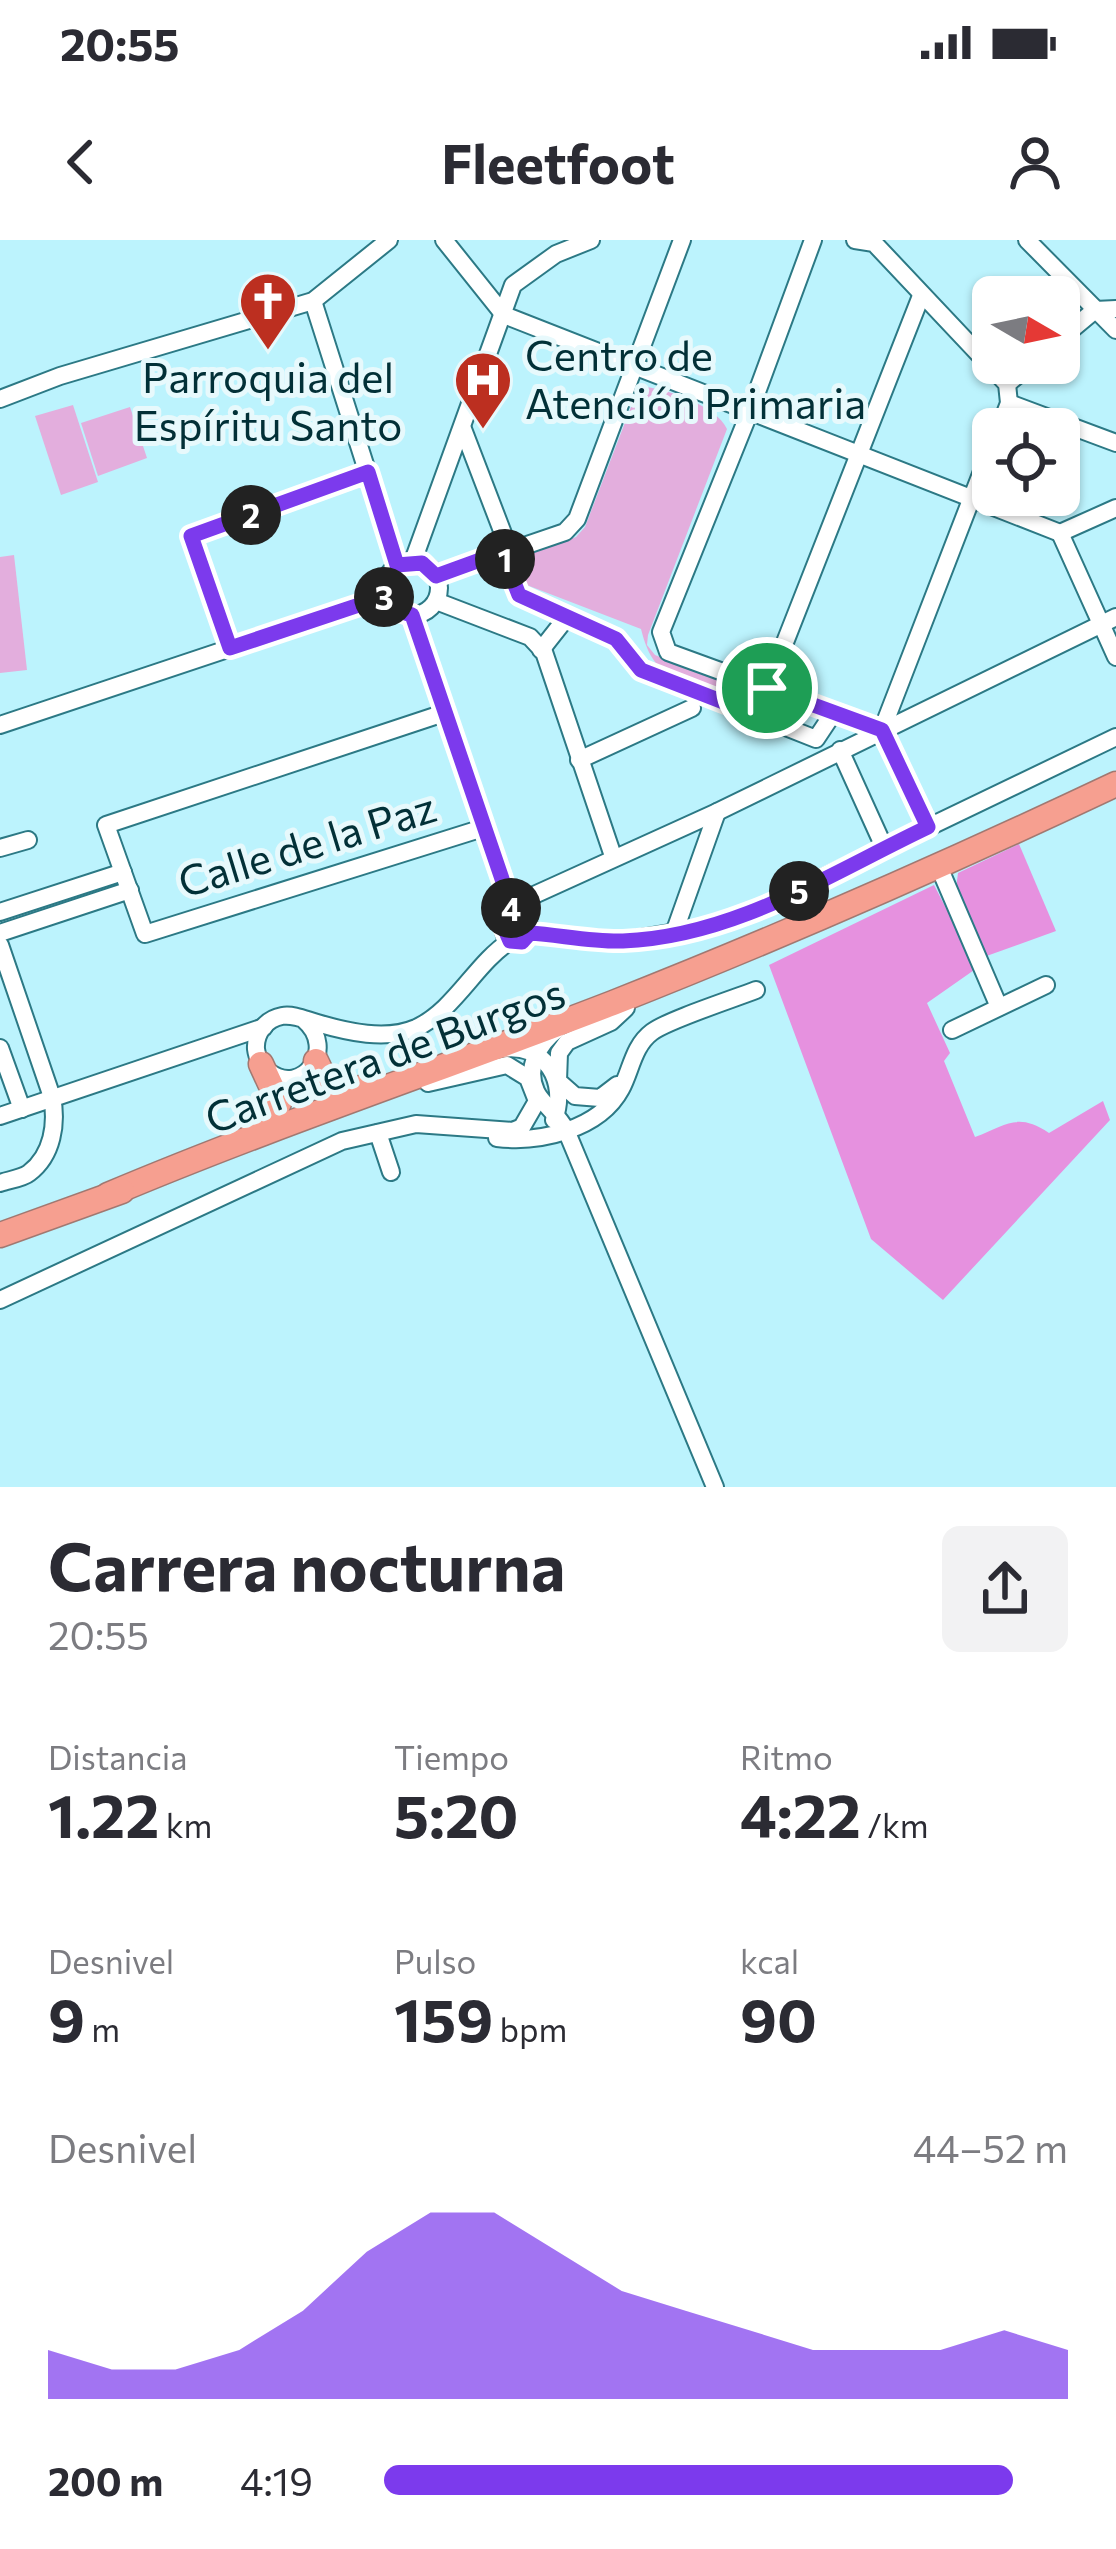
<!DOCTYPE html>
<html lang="es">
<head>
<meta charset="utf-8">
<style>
	:root { --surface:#fff; --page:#f2f2f3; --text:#2b2b33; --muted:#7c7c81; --accent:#7c3aed }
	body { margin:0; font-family:Commissioner,sans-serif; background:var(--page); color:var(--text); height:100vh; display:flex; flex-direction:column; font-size:45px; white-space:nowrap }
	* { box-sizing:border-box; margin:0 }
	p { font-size:39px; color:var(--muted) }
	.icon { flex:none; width:66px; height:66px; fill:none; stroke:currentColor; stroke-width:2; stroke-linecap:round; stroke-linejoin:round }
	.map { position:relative; height:1247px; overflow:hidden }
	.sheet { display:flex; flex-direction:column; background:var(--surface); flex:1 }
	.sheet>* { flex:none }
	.needle { width:78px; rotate:99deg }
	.fabs { position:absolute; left:972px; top:36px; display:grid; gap:24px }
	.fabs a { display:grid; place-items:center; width:108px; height:108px; border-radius:18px; background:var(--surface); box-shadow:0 3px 9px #0004; font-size:60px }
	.pin { position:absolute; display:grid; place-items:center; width:102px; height:102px; color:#fff; margin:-51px; border:6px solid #fff; border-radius:50%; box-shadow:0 3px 12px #0007 }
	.km { position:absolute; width:60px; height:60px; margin:-30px; border-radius:50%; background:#222; color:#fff; font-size:33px; line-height:60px; text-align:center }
	.round { display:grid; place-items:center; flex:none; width:126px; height:126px; border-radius:18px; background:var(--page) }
	.head { display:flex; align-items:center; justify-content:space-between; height:204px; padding:0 48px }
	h1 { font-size:66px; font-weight:700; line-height:90px }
	.figures { display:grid; grid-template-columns:repeat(3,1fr); gap:18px; height:204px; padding:12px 48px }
	.figures div { display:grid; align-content:center }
	.figures b { font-size:60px; font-weight:700 }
	.figures small { font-size:33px; font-weight:400 }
	.figures p { font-size:33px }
	.chart { height:336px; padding:24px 48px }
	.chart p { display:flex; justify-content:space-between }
	.chart svg { width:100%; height:216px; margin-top:12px; fill:var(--accent); opacity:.7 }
	ul { padding:0 48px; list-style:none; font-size:39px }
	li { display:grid; grid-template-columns:192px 144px 1fr; align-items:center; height:90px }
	li i { height:30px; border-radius:15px; background:var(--accent) }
	.status { display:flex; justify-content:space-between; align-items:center; height:84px; padding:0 60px; background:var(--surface); direction:ltr }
	.status svg { height:33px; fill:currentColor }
	header { display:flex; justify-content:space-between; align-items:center; height:156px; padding:0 48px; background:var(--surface); font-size:54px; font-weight:700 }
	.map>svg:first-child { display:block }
	.green { fill:#e3aedd }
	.forest { fill:#e691df }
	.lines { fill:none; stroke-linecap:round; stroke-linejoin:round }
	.minor-casing { stroke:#2c7985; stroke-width:20 }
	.highway-casing { stroke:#a17871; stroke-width:27 }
	.minor { stroke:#fff; stroke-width:16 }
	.highway { stroke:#f69f90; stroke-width:24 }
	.route-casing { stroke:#fff; stroke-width:24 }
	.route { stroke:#7c3aed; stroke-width:15 }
	.labels { text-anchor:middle; stroke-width:10; stroke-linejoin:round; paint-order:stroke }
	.poi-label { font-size:42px; fill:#023037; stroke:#e7f9fc; text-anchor:start }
	.street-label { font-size:42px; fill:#023037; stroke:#e7f9fc }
</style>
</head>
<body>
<div class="status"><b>20:55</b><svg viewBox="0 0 49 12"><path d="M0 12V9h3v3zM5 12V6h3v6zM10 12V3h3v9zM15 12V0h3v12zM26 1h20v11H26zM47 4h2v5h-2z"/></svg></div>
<header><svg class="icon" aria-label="back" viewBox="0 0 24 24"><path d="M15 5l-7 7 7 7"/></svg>Fleetfoot<svg class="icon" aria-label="person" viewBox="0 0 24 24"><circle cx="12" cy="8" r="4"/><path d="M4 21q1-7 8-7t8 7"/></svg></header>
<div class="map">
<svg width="1116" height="1247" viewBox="0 0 1116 1247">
	<rect width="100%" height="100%" fill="#bcf3fd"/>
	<g class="green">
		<path d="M639,146C665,148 716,165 727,189L648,395L647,405L655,415L763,457L752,468L696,447V439L690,437L686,442C658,433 648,417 641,389L524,344L516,319L576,297L585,287Z"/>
		<path d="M73,165L98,242L61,255L35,176Z"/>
		<path d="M130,167L147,218L98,236L81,183Z"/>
		<path d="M14,315L27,430L0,433V317Z"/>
	</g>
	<g class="forest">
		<path d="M1019,604L1056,691L981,718L955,656L958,633Z"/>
		<path d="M934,645L977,728L927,763L950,813L944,821L975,897C1007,885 1017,872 1049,893L1103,861L1110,880L943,1060L871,999L769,725Z"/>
	</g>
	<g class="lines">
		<g class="minor-casing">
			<g id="minor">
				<path d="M444,0L504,75L1060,293"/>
				<path d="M813,0L750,171L661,392L668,412L882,490"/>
				<path d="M855,0L874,3L1007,144L1009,163L999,189"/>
				<path d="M1027,0L1116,90"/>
				<path d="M313,61L397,325"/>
				<path d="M1059,100L1095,70L1116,69"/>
				<path d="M1007,144L1033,123"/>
				<path d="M0,159L60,136L313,61L389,0"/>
				<path d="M1009,163L1116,203"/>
				<path d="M463,189L509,309"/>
				<path d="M1060,293L1116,417"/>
				<path d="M1060,293L1116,268"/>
				<path d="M502,312L519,355L616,399L641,430L816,499L834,472"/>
				<path d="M413,321L513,45L556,14L591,0"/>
				<circle cx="412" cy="348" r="27"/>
				<path d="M436,336L565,292L577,279L682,0"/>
				<path d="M436,361L530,397L544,412L613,616"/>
				<path d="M412,375L515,677"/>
				<path d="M230,408L191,296L368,232"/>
				<path d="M541,410L567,377"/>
				<path d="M444,473L106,585L145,694L483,588"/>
				<path d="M762,477L767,448L921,56"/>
				<path d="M0,485L386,356"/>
				<path d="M882,490L993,203"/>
				<path d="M882,490L928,587"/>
				<path d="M840,510L884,607"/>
				<path d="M579,520L692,468"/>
				<path d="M0,608L28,600"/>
				<path d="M939,627L999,767"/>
				<path d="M510,666L717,572L1116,377"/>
				<path d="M0,672L123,632"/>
				<circle cx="517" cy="690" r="13"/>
				<path d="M0,693L130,650"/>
				<path d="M530,693L623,701L705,687L750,673L1116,497"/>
				<path d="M674,693L717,572"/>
				<path d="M0,705L52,857C57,883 53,915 29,933C23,938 9,940 0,943"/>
				<path d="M304,780C338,809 302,857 269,832C262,827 257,818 256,809C255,793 266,779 282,776C294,774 306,780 317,783C348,792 386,801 416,788C455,770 475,724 510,701"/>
				<path d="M558,789C539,803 525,827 536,851C541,863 558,874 566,890L715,1247"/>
				<path d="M952,790L1046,745"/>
				<path d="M0,808L22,869"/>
				<path d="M501,809C546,802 568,842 554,880"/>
				<path d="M617,845L600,858L575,856L558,841L559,813L567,802L611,782L626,768"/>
				<path d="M0,876L264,787"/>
				<path d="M378,893L391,932"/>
				<path d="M497,898C539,903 599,890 621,849C631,831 633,806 652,792C668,780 733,759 756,750"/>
				<path d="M0,1060L342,901L416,884L513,891L522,887L537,861L528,838L507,825L428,843"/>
			</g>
		</g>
		<g class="highway-casing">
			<g id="highway">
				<path d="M316,821L327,844L338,851L362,848"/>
				<path d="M254,890L272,878L279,863L261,824"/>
				<path d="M108,955C274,885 445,828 613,763C783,696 951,622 1116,544"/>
				<path d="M0,995L122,951"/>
			</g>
		</g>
		<use href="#minor" class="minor"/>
		<use href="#highway" class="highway"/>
	</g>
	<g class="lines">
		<g class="route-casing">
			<path id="route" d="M368,232L397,325L422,323L436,336L502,312L519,355L616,399L641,430L762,477L767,448L882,490L928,587C831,633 734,697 623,701C593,702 560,695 530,693L522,702L510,701L504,687L515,677L412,375L396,370L386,356L230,408L191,296Z"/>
		</g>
		<use href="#route" class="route"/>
	</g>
	<defs>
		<g id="church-pin" transform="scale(3)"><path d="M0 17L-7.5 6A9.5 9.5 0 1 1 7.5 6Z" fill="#bc2f20" stroke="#e7f9fc"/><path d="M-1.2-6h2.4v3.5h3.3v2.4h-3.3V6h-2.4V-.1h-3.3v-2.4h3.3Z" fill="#fff"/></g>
		<g id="hospital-pin" transform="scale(3)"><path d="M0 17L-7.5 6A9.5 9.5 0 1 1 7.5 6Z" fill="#bc2f20" stroke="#e7f9fc"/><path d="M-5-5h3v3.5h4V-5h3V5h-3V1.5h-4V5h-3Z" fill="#fff"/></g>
	</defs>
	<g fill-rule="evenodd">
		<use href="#church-pin" x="268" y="61"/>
		<use href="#hospital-pin" x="483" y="140"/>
	</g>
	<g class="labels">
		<g class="poi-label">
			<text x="525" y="131">Centro de<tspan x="525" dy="48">Atención Primaria</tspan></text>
			<text x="268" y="153" text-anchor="middle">Parroquia del<tspan x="268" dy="48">Espíritu Santo</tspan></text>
		</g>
		<g class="street-label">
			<text transform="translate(307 605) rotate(-17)" y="15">Calle de la Paz</text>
			<text transform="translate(385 816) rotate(-20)" y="15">Carretera de Burgos</text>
		</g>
	</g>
</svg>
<div class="fabs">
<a><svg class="needle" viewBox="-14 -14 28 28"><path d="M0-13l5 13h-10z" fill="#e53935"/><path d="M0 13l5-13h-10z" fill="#7c7c81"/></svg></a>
<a><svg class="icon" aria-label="locate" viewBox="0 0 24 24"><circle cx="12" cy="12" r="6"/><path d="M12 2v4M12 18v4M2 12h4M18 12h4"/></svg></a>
</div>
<div class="pin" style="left:767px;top:448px;background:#1e9e55"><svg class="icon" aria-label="arrive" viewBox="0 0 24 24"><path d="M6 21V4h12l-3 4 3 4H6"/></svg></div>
<b class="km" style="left:505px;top:319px">1</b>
<b class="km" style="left:251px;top:275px">2</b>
<b class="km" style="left:384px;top:357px">3</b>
<b class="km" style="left:511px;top:668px">4</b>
<b class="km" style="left:799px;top:651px">5</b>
</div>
<section class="sheet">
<div class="head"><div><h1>Carrera nocturna</h1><p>20:55</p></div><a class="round"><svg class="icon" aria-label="share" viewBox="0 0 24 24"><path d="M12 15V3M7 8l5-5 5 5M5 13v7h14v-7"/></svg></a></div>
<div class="figures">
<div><p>Distancia</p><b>1.22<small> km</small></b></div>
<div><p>Tiempo</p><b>5:20</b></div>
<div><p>Ritmo</p><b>4:22<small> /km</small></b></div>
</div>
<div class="figures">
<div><p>Desnivel</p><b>9<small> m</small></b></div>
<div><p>Pulso</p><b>159<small> bpm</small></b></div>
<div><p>kcal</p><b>90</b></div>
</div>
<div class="chart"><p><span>Desnivel</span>44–52 m</p>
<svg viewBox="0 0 160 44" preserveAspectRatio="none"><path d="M0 44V34L10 38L20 38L30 34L40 26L50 14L60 6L70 6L80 14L90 22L100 26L110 30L120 34L130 34L140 34L150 30L160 34V44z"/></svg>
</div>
<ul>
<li><b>200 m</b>4:19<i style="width:92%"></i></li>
</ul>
</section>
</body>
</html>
